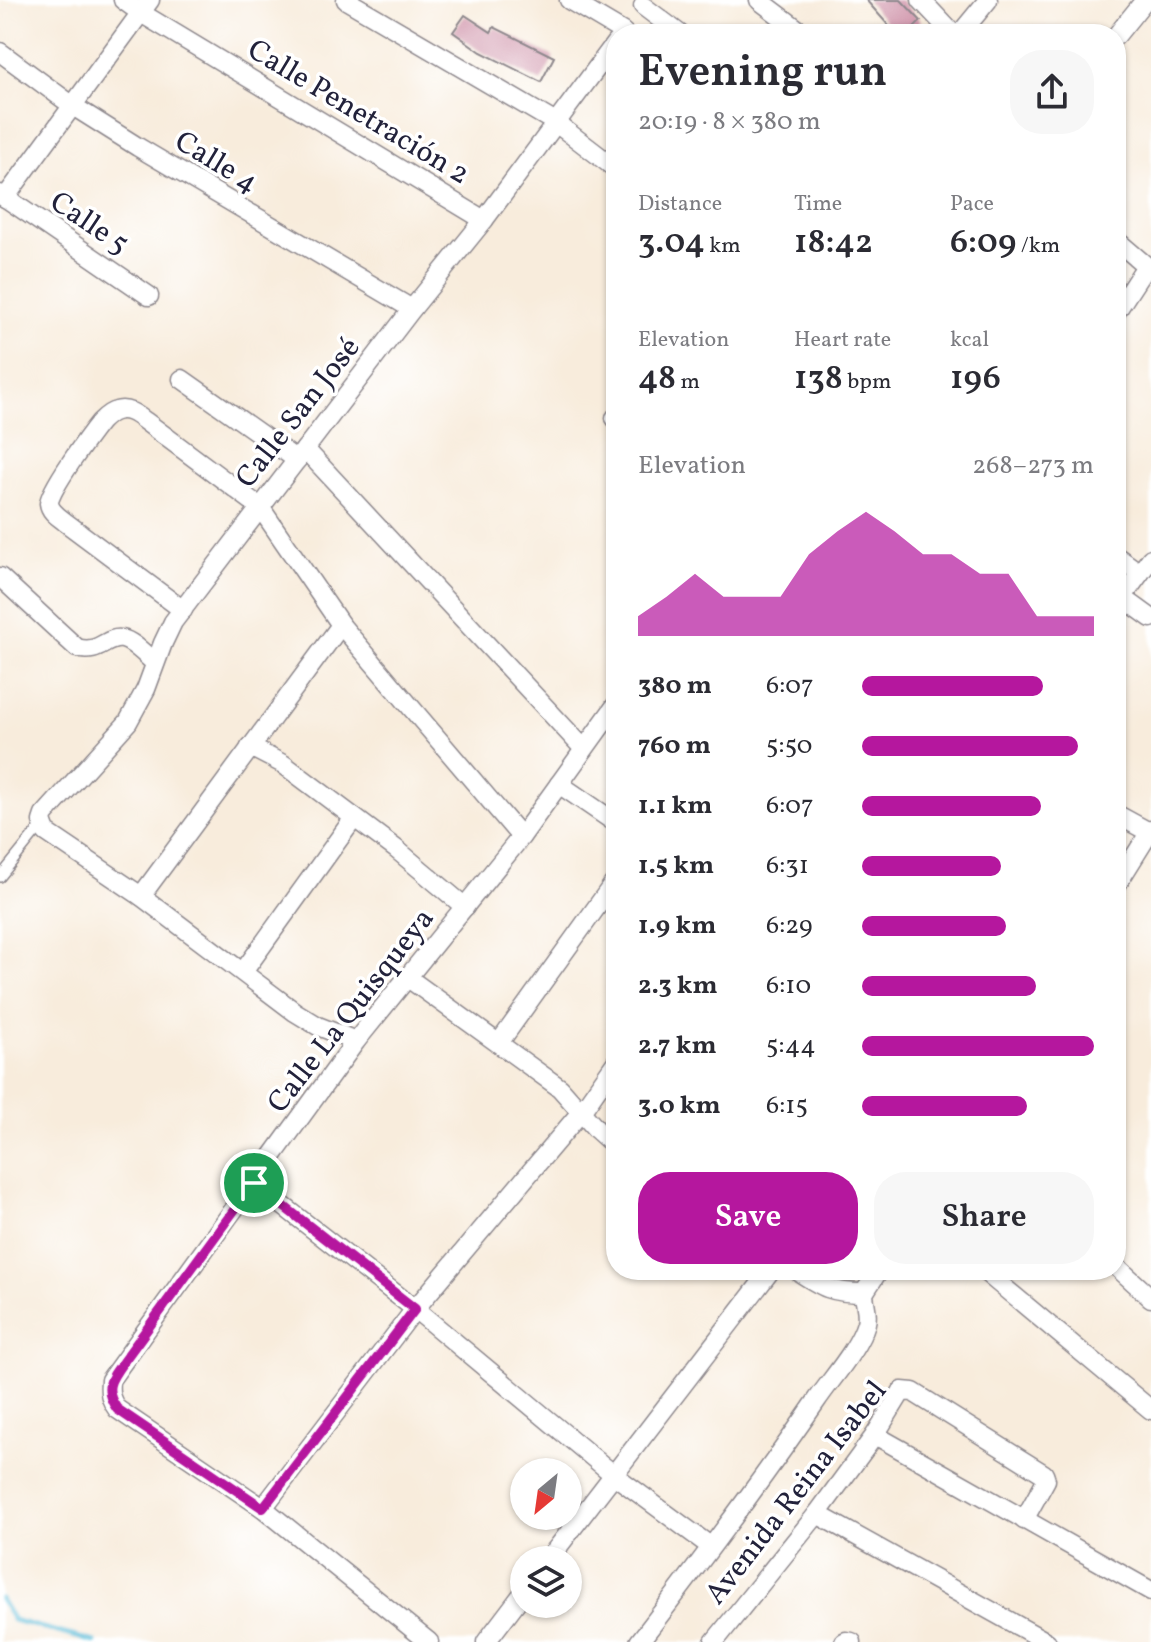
<!DOCTYPE html>
<html lang="en">
<head>
<meta charset="utf-8">
<style>
	:root { --surface:#fff; --page:#f7f7f7; --text:#2b2b33; --muted:#7c7c81; --accent:#b5179e }
	body { margin:0; font-family:Vollkorn,serif; background:var(--page); color:var(--text); height:100vh; display:flex; flex-direction:column; font-size:30px; white-space:nowrap }
	* { box-sizing:border-box; margin:0 }
	p { font-size:26px; color:var(--muted) }
	.icon { flex:none; width:44px; height:44px; fill:none; stroke:currentColor; stroke-width:2; stroke-linecap:round; stroke-linejoin:round }
	.map { position:relative; flex:1; overflow:hidden }
	.details { position:absolute; left:606px; top:24px; width:520px; height:1256px; display:flex; flex-direction:column; background:var(--surface); border-radius:32px; box-shadow:0 2px 6px #0004 }
	.details>* { flex:none }
	.needle { width:52px; rotate:209deg }
	.tools { position:absolute; left:510px; top:1458px; display:grid; gap:16px }
	.tools a { display:grid; place-items:center; width:72px; height:72px; border-radius:50%; background:var(--surface); box-shadow:0 2px 6px #0004; font-size:40px }
	.pin { position:absolute; display:grid; place-items:center; width:68px; height:68px; color:#fff; margin:-34px; border:4px solid #fff; border-radius:50%; box-shadow:0 2px 8px #0007 }
	.round { display:grid; place-items:center; flex:none; width:84px; height:84px; border-radius:32px; background:var(--page) }
	.summary { display:flex; align-items:center; justify-content:space-between; height:136px; padding:0 32px }
	h1 { font-size:44px; font-weight:600; line-height:60px }
	.stats { display:grid; grid-template-columns:repeat(3,1fr); gap:12px; height:136px; padding:8px 32px }
	.stats div { display:grid; align-content:center }
	.stats b { font-size:34px; font-weight:600 }
	.stats small { font-size:22px; font-weight:400 }
	.stats p { font-size:22px }
	.chart { height:224px; padding:16px 32px }
	.chart p { display:flex; justify-content:space-between }
	.chart svg { width:100%; height:144px; margin-top:8px; fill:var(--accent); opacity:.7 }
	.primary-button { display:flex; gap:16px; margin-top:auto; padding:16px 32px }
	.primary-button a { flex:1; height:92px; border-radius:32px; background:var(--accent); color:#fff; font-size:32px; font-weight:600; line-height:92px; text-align:center }
	.primary-button a+a { background:var(--page); color:var(--text) }
	ul { padding:0 32px; list-style:none; font-size:26px }
	li { display:grid; grid-template-columns:128px 96px 1fr; align-items:center; height:60px }
	li i { height:20px; border-radius:10px; background:var(--accent) }
	.map>svg:first-child { display:block }
	.lines { fill:none; stroke-linecap:round; stroke-linejoin:round }
	.stream { stroke:#58bad6; stroke-width:5 }
	.building { fill:#cf92a8 }
	.service-casing { stroke:#8d878c; stroke-width:12 }
	.minor-casing { stroke:#8d878c; stroke-width:21 }
	.service { stroke:#fff; stroke-width:9 }
	.minor { stroke:#fff; stroke-width:18 }
	.route-casing { stroke:#fff; stroke-width:16 }
	.route { stroke:#b5179e; stroke-width:10 }
	.labels { text-anchor:middle; stroke-width:7; stroke-linejoin:round; paint-order:stroke }
	.street-label { font-size:30px; fill:#22223b; stroke:#fff }
</style>
</head>
<body>
<div class="map">
<svg width="1151" height="1642" viewBox="0 0 1151 1642">
	<rect width="100%" height="100%" fill="#fff"/>
	<filter id="ink" filterUnits="userSpaceOnUse"><feTurbulence type="fractalNoise" baseFrequency=".0125" numOctaves="2"/><feDisplacementMap in="SourceGraphic" scale="16" xChannelSelector="R" yChannelSelector="G"/><feConvolveMatrix kernelMatrix="1 2 1 2 8 2 1 2 1" color-interpolation-filters="sRGB"/></filter>
	<filter id="wash" filterUnits="userSpaceOnUse"><feTurbulence type="fractalNoise" baseFrequency=".006" numOctaves="4" result="noise"/><feDisplacementMap in="SourceGraphic" scale="32" xChannelSelector="R" yChannelSelector="G"/><feGaussianBlur stdDeviation="1.8" result="paint"/><feColorMatrix in="noise" values="0 0 0 0 0 0 0 0 0 0 0 0 0 0 0 0 0 1.4 0 .05"/><feComposite in="paint" operator="in"/></filter>
	<g filter="url(#wash)">
		<rect width="100%" height="100%" fill="#f8ecdc"/>
		<g class="lines">
			<path class="stream" d="M0,1599L13,1620L95,1642"/>
		</g>
		<g id="blocks">
			<g class="building">
				<path d="M866,0H901L921,21L908,34H896Z"/>
				<path d="M465,15L491,32L494,27L554,57L541,82L481,52L453,32Z"/>
			</g>
		</g>
	</g>
	<g filter="url(#ink)">
		<use href="#blocks" fill-opacity="0" stroke="#8d878c" stroke-width="2"/>
		<g class="lines">
			<g class="service-casing">
				<path id="service" d="M0,877L42,825"/>
			</g>
			<g class="minor-casing">
				<g id="minor">
					<path d="M123,0L141,13L484,220"/>
					<path d="M346,0L556,123L616,169"/>
					<path d="M569,0L623,32"/>
					<path d="M759,0L804,34"/>
					<path d="M921,0L953,34"/>
					<path d="M643,6L680,34"/>
					<path d="M960,34L988,0"/>
					<path d="M1116,36L1145,0"/>
					<path d="M0,52L73,106L138,147L412,309"/>
					<path d="M0,194L149,296"/>
					<path d="M5,198L150,0"/>
					<path d="M1116,240L1151,270"/>
					<path d="M1116,312L1146,266"/>
					<path d="M182,379L297,460"/>
					<path d="M615,418L616,419"/>
					<path d="M305,449L584,749"/>
					<path d="M1116,556L1140,573"/>
					<path d="M0,577L77,648C100,655 106,636 122,639C133,641 146,656 155,663"/>
					<path d="M1122,597L1151,618"/>
					<path d="M1116,606L1151,558"/>
					<path d="M183,610L65,522C59,517 50,512 49,503C48,492 91,433 100,422C104,418 110,412 116,411C127,407 137,415 145,421L260,507L341,625L521,837"/>
					<path d="M341,625L141,896L295,1012L318,1026L356,1041"/>
					<path d="M250,747L283,764L396,849L465,907"/>
					<path d="M559,784L616,823"/>
					<path d="M1116,814L1149,832"/>
					<path d="M1116,886L1151,830"/>
					<path d="M141,896L46,832L42,821L44,815L128,722L146,689L163,643L173,622L412,309L484,220L616,42"/>
					<path d="M243,972L354,818"/>
					<path d="M408,978L560,1088L597,1130L616,1147"/>
					<path d="M499,1043L616,880"/>
					<path d="M254,1183L415,1309L614,1475L710,1546"/>
					<path d="M1116,1266L1151,1298"/>
					<path d="M796,1270C823,1288 832,1293 864,1293L879,1270"/>
					<path d="M983,1270L1151,1410"/>
					<path d="M875,1435L1151,1591"/>
					<path d="M263,1508L415,1309L581,1112L616,1062"/>
					<path d="M817,1514L1047,1642"/>
					<path d="M548,1560L771,1270"/>
					<path d="M429,1642L263,1508L117,1409C110,1399 109,1393 110,1380L356,1041L521,837L616,705"/>
					<path d="M486,1642L524,1592"/>
					<path d="M639,1642C700,1563 760,1483 817,1400C832,1378 859,1348 866,1323C869,1312 864,1303 864,1293"/>
					<path d="M714,1642L817,1514L875,1435L902,1391L913,1392L1044,1474L1046,1480L1024,1520"/>
					<path d="M844,1642L846,1641L852,1642"/>
				</g>
			</g>
			<use href="#service" class="service"/>
			<use href="#minor" class="minor"/>
		</g>
	</g>
	<g class="lines" filter="url(#ink)">
		<g class="route-casing">
			<path id="route" d="M254,1183L415,1309L263,1508L117,1409C103,1389 110,1380 123,1362Z"/>
		</g>
		<use href="#route" class="route"/>
	</g>
	<g class="labels">
		<g class="street-label">
			<text transform="translate(359 111) rotate(31)" y="10">Calle Penetración 2</text>
			<text transform="translate(217 161) rotate(31)" y="10">Calle 4</text>
			<text transform="translate(90 222) rotate(34)" y="10">Calle 5</text>
			<text transform="translate(297 412) rotate(-52)" y="10">Calle San José</text>
			<text transform="translate(350 1010) rotate(-52)" y="10">Calle La Quisqueya</text>
			<text transform="translate(795 1492) rotate(-52)" y="10">Avenida Reina Isabel</text>
		</g>
	</g>
</svg>
<div class="tools">
<a><svg class="needle" viewBox="-14 -14 28 28"><path d="M0-13l5 13h-10z" fill="#e53935"/><path d="M0 13l5-13h-10z" fill="#7c7c81"/></svg></a>
<a><svg class="icon" aria-label="layers" viewBox="0 0 24 24"><path d="M12 4l9 5-9 5-9-5zM3 14l9 5 9-5"/></svg></a>
</div>
<div class="pin" style="left:254px;top:1183px;background:#1e9e55"><svg class="icon" aria-label="arrive" viewBox="0 0 24 24"><path d="M6 21V4h12l-3 4 3 4H6"/></svg></div>
<section class="details">
<div class="summary"><div><h1>Evening run</h1><p>20:19 · 8 × 380 m</p></div><a class="round"><svg class="icon" aria-label="share" viewBox="0 0 24 24"><path d="M12 15V3M7 8l5-5 5 5M5 13v7h14v-7"/></svg></a></div>
<div class="stats">
<div><p>Distance</p><b>3.04<small> km</small></b></div>
<div><p>Time</p><b>18:42</b></div>
<div><p>Pace</p><b>6:09<small> /km</small></b></div>
</div>
<div class="stats">
<div><p>Elevation</p><b>48<small> m</small></b></div>
<div><p>Heart rate</p><b>138<small> bpm</small></b></div>
<div><p>kcal</p><b>196</b></div>
</div>
<div class="chart"><p><span>Elevation</span>268–273 m</p>
<svg viewBox="0 0 160 44" preserveAspectRatio="none"><path d="M0 44V38L10 32L20 25L30 32L40 32L50 32L60 19L70 12L80 6L90 12L100 19L110 19L120 25L130 25L140 38L150 38L160 38V44z"/></svg>
</div>
<ul>
<li><b>380 m</b>6:07<i style="width:78%"></i></li>
<li><b>760 m</b>5:50<i style="width:93%"></i></li>
<li><b>1.1 km</b>6:07<i style="width:77%"></i></li>
<li><b>1.5 km</b>6:31<i style="width:60%"></i></li>
<li><b>1.9 km</b>6:29<i style="width:62%"></i></li>
<li><b>2.3 km</b>6:10<i style="width:75%"></i></li>
<li><b>2.7 km</b>5:44<i style="width:100%"></i></li>
<li><b>3.0 km</b>6:15<i style="width:71%"></i></li>
</ul>
<div class="primary-button"><a>Save</a><a>Share</a></div>
</section>
</div>
</body>
</html>
